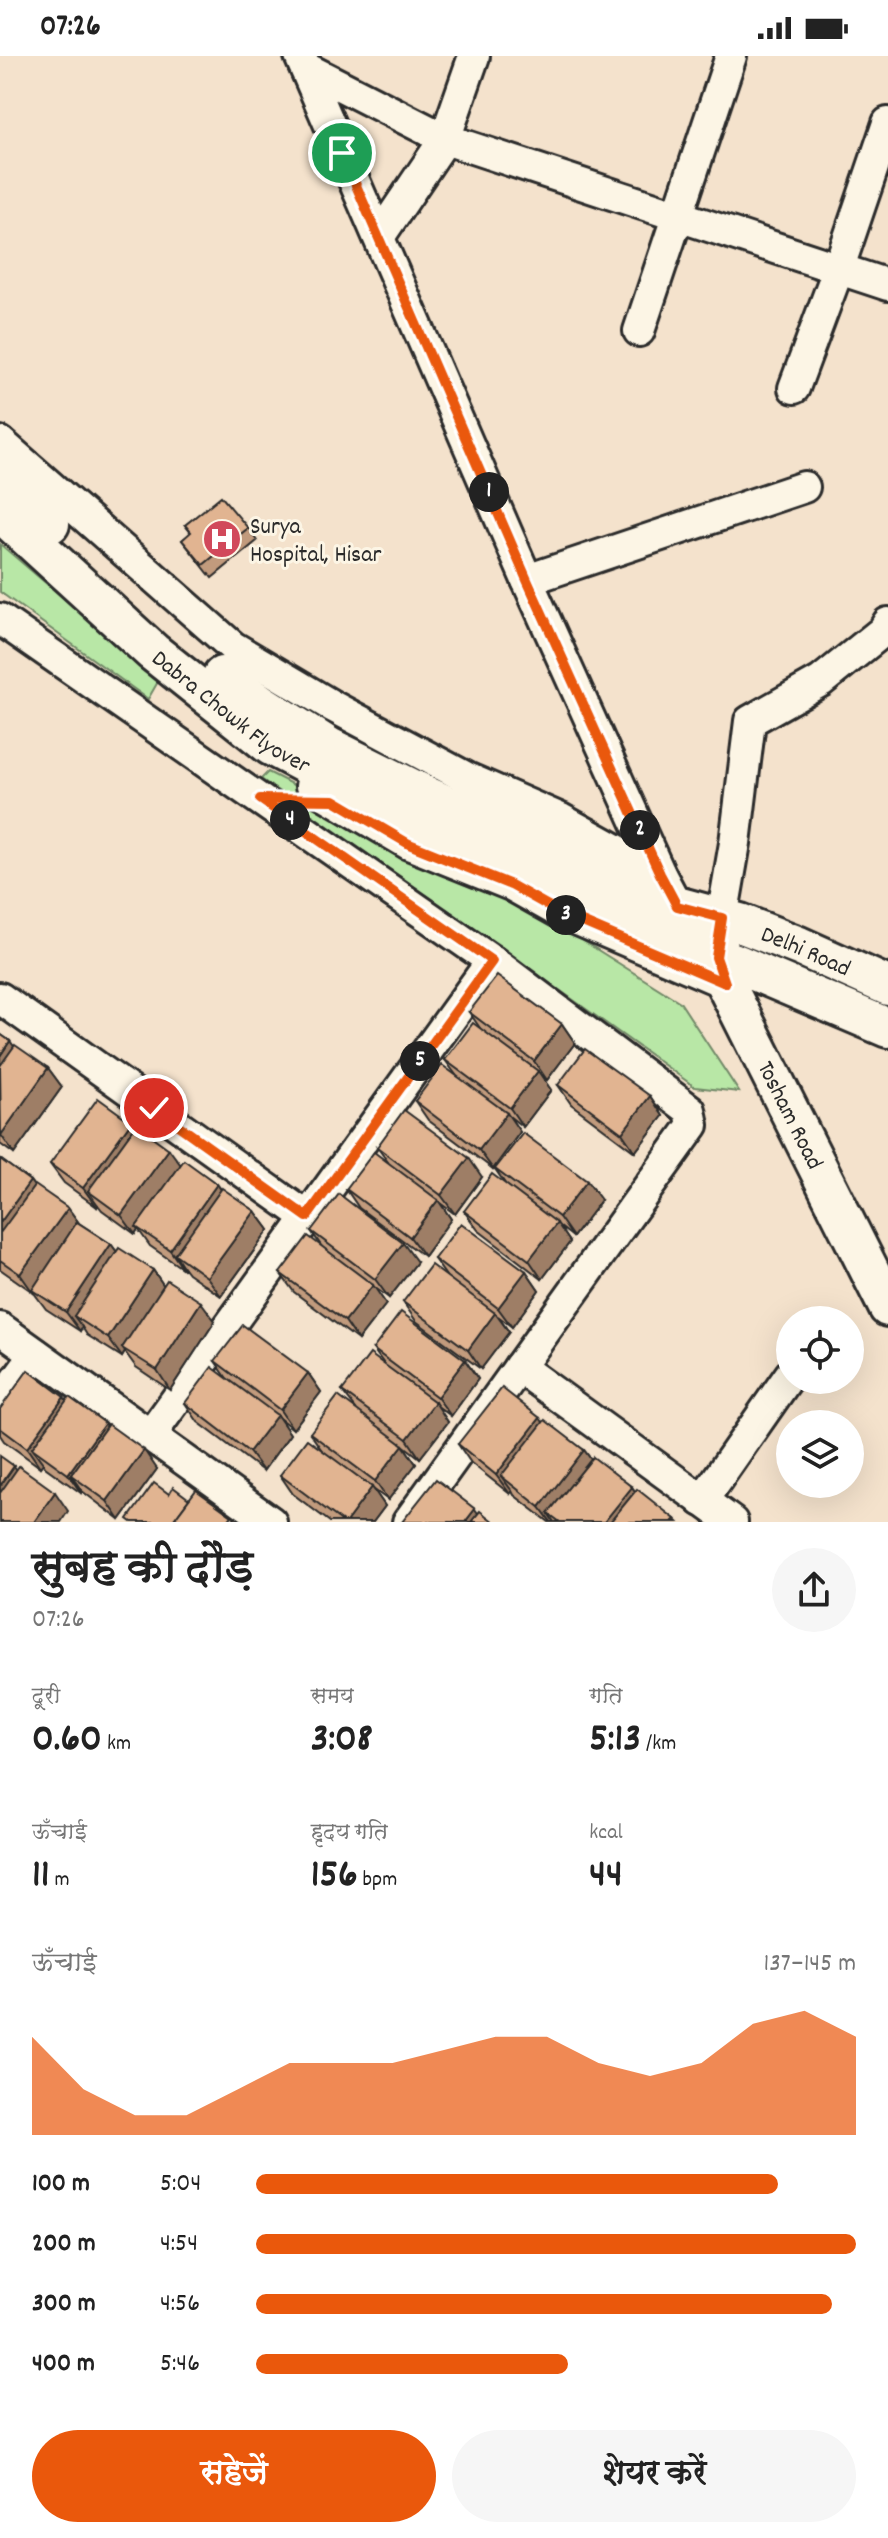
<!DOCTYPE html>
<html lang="hi">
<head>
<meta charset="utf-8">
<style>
	:root { --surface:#fff; --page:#f6f6f6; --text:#222; --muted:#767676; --accent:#ea580c }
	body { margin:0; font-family:Dekko,"Playpen Sans Deva",sans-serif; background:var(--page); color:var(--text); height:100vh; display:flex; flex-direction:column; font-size:30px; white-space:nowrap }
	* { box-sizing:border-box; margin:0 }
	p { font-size:26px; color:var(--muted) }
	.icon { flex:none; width:44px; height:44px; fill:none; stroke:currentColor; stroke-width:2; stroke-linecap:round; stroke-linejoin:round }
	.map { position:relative; height:1466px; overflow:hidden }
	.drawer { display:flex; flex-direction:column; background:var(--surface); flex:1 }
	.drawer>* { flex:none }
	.fabs { position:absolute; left:776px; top:1250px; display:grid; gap:16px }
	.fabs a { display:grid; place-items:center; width:88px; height:88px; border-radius:50%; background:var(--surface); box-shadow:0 8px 32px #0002; font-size:40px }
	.pin { position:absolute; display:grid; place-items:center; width:68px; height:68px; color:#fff; margin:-34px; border:4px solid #fff; border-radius:50%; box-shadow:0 2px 8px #0007 }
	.km { position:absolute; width:40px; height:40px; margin:-20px; border-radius:50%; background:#222; color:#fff; font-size:22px; line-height:40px; text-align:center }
	.round { display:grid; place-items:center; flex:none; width:84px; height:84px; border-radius:42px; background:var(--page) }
	.summary { display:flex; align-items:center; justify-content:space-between; height:136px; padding:0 32px }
	h1 { font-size:44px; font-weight:800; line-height:60px }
	.figures { display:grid; grid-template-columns:repeat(3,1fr); gap:12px; height:136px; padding:8px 32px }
	.figures div { display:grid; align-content:center }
	.figures b { font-size:40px; font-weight:800 }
	.figures small { font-size:22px; font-weight:400 }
	.figures p { font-size:22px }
	.chart { height:224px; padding:16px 32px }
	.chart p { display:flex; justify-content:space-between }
	.chart svg { width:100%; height:144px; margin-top:8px; fill:var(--accent); opacity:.7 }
	.primary-button { display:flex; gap:16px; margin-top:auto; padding:16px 32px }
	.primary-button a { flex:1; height:92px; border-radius:48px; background:var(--accent); color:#fff; font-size:32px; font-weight:800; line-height:92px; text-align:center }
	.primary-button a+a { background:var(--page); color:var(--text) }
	ul { padding:0 32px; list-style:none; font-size:26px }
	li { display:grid; grid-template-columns:128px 96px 1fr; align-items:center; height:60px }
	li i { height:20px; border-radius:10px; background:var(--accent) }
	.status { display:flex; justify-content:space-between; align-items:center; height:56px; padding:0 40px; background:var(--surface); direction:ltr }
	.status svg { height:22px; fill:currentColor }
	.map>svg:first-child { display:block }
	.park { fill:#b8e7a6; stroke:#728968; stroke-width:2 }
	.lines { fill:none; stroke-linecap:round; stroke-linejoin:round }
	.minor-casing { stroke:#2b2b2b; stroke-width:36 }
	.major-casing { stroke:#2b2b2b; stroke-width:44 }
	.minor { stroke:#fcf5e5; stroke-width:30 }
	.major { stroke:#fcf5e5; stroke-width:38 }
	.wall { fill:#c29b7d; stroke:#2b2b2b; stroke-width:2 }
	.shaded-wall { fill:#9e7e66; stroke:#2b2b2b; stroke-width:2 }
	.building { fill:#e1b491; stroke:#2b2b2b; stroke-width:2 }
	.route-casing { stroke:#fff; stroke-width:16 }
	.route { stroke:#ea580c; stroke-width:10 }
	.labels { text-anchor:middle; stroke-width:6; stroke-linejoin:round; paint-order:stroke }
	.poi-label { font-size:24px; fill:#2b2b2b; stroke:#fcf5e5; text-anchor:start }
	.street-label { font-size:24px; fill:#2b2b2b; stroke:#fcf5e5 }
</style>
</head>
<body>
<div class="status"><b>07:26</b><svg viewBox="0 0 49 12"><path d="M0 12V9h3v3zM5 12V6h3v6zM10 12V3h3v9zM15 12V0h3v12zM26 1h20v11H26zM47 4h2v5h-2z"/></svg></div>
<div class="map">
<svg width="888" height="1466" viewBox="0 0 888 1466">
	<rect width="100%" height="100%" fill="#f4e2cc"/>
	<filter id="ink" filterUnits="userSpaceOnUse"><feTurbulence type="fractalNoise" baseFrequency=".0125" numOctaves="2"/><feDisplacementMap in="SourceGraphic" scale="16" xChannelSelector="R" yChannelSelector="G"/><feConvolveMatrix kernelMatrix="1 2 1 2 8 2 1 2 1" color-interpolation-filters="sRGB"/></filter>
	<g filter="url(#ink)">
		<g class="park">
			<path d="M0,488L159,624L148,643L0,536Z"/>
			<path d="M268,716L520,845L680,946L739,1036L695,1031L435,845L261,723Z"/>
		</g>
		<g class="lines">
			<g class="minor-casing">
				<g id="minor">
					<path d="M300,0L527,524L660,818L677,850"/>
					<path d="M306,12L445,83L888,229"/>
					<path d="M379,181L445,83L474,0"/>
					<path d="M639,275L731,0"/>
					<path d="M794,332L838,214L888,67"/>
					<path d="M0,386L233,591L334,651L467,722L561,763L660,818"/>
					<path d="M527,524L804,431"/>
					<path d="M0,563L492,905L690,1054L693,1069L408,1466"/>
					<path d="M311,730L409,788L511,829L559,856L725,927"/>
					<path d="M722,862L735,787L750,665L821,625L883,575L888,567"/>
					<path d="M0,942L307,1161"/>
					<path d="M0,1272L271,1466"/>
					<path d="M519,1311L732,1466"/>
					<path d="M0,1347L36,1298"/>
					<path d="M150,1380L492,905"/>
					<path d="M702,1445L790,1319"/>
				</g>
			</g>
			<g class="major-casing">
				<g id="major">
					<path d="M0,422L50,468"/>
					<path id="s1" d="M0,456L153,596L271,690L417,767L594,851L740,909L888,972"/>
					<path id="s2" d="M222,620L260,647L329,691L431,742L677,850L740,867L799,890L888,930"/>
					<path id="s3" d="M718,886L716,901L725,927L888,1251"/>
				</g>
			</g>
			<use href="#minor" class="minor"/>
			<use href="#major" class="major"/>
		</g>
		<g class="wall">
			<path d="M185,469L248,472L257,485L212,522L182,484L191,477Z"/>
			<path d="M469,956L562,968L575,987L547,1024L540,1018L551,1034L523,1071L509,1060L520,1076L493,1113L428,1064L415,1045L456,1019L445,1004L480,972Z"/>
			<path d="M0,978L10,985L14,991L48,1012L62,1031L14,1098L0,1088Z"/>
			<path d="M558,1029L650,1040L663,1060L635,1096L571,1048Z"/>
			<path d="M131,1066L135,1071L181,1109L217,1128L221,1133L255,1155L269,1174L221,1240L188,1217L184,1212L183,1213L150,1190L138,1173L135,1178L102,1154L98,1149L97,1151L64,1127L50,1108Z"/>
			<path d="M377,1091L482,1121L455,1158L440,1147L451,1163L424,1200L359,1152L346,1133L388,1106Z"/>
			<path d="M0,1103L30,1125L34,1130L68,1152L79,1167L111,1188L117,1196L153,1214L164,1230L215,1265L170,1334L136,1311L125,1296L122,1301L87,1279L82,1271L80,1275L46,1253L34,1237L0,1213Z"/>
			<path d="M495,1113L601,1144L573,1181L559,1170L570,1186L542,1223L478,1174L464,1155L506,1129Z"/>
			<path d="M311,1175L417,1206L389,1242L374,1231L386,1248L358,1284L294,1236L280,1217L322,1191Z"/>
			<path d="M434,1203L526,1215L539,1234L512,1271L498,1260L509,1276L481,1313L416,1265L403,1246L446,1220Z"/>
			<path d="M373,1293L465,1304L478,1323L451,1360L436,1349L448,1366L420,1402L403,1389L416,1408L388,1444L373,1433L385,1450L373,1466H330L293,1438L280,1419L321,1393L310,1377L356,1353L342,1335L384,1308Z"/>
			<path d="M215,1305L308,1317L321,1336L293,1373L279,1362L290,1378L263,1415L198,1366L185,1347L226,1321Z"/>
			<path d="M64,1341L66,1344L105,1367L157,1413L120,1464L82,1435L81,1437L45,1411L43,1407L40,1411L4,1385L0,1379V1353Z"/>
			<path d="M543,1366L584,1394L591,1403L632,1431L635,1435L675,1463L678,1466H549L514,1439L512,1435L510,1438L471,1407L458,1388Z"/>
		</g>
		<g class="shaded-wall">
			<path d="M562,968L575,987L547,1024L534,1005Z"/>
			<path d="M10,985L24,1004L0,1037V1000Z"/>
			<path d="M48,1012L62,1031L14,1098L1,1079Z"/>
			<path d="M538,1015L551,1034L523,1071L510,1052Z"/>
			<path d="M650,1040L663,1060L635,1096L622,1077Z"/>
			<path d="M507,1057L520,1076L493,1113L479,1094Z"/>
			<path d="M131,1066L144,1085L88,1135L98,1149L97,1151L83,1132Z"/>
			<path d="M169,1093L183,1112L136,1171L138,1173L135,1178L121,1159Z"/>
			<path d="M469,1102L482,1121L455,1158L441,1139Z"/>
			<path d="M30,1125L44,1144L0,1204V1167Z"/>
			<path d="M587,1125L601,1144L573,1181L559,1161Z"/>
			<path d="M217,1128L230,1147L175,1198L184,1212L183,1213L170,1194Z"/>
			<path d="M438,1144L451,1163L424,1200L410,1181Z"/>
			<path d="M68,1152L82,1171L32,1234L34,1238L20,1218Z"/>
			<path d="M255,1155L269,1174L221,1240L207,1221Z"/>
			<path d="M557,1167L570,1186L542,1223L529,1204Z"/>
			<path d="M403,1187L417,1206L389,1242L375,1223Z"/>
			<path d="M111,1188L125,1207L74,1260L82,1271L80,1275L66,1256Z"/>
			<path d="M153,1214L166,1233L122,1292L125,1296L122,1301L108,1282Z"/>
			<path d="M526,1215L539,1234L512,1271L498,1252Z"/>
			<path d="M373,1229L386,1248L358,1284L345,1265Z"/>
			<path d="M201,1246L215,1265L170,1334L157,1314Z"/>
			<path d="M495,1257L509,1276L481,1313L468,1294Z"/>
			<path d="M465,1304L478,1323L451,1360L437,1341Z"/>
			<path d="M308,1317L321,1336L293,1373L280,1354Z"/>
			<path d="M64,1341L77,1360L32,1392L43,1407L40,1411L27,1392Z"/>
			<path d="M435,1346L448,1366L420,1402L407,1383Z"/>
			<path d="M277,1359L290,1378L263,1415L249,1396Z"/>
			<path d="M540,1362L554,1381L501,1420L512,1435L510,1438L496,1419Z"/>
			<path d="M105,1367L118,1386L71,1419L82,1435L81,1437L68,1418Z"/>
			<path d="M403,1389L416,1408L388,1444L375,1425Z"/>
			<path d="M144,1394L157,1413L120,1464L107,1445Z"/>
			<path d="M584,1394L598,1413L548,1457L554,1466H551L540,1451Z"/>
			<path d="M14,1410L28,1429L0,1466V1430Z"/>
			<path d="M372,1431L385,1450L373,1466H346Z"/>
			<path d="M632,1431L645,1450L632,1466H604Z"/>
			<path d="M55,1436L68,1455L61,1466H34Z"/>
			<path d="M475,1453L484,1466H465Z"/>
		</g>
		<g class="building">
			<path d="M221,440L248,472L203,509L182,484L191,476L185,469Z"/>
			<path d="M497,920L562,968L534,1005L469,956Z"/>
			<path d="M473,967L538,1015L510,1052L445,1004Z"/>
			<path d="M0,978L10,985L0,1000Z"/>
			<path d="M15,989L48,1012L1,1079L0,1010Z"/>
			<path d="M585,993L650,1040L622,1077L558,1029Z"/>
			<path d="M442,1009L507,1057L479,1094L415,1045Z"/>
			<path d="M98,1042L131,1066L83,1132L50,1108Z"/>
			<path d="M404,1054L469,1102L441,1139L377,1091Z"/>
			<path d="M136,1069L169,1093L121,1159L88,1135Z"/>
			<path d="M523,1077L587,1125L559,1161L495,1113Z"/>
			<path d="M374,1096L438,1144L410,1181L346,1133Z"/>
			<path d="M0,1103L30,1125L0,1167Z"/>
			<path d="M184,1104L217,1128L170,1194L136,1171Z"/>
			<path d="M492,1118L557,1167L529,1204L464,1155Z"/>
			<path d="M35,1129L68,1152L20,1218L0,1204V1177Z"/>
			<path d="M222,1132L255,1155L207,1221L175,1198Z"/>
			<path d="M339,1138L403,1187L375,1223L311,1175Z"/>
			<path d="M77,1166L111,1188L66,1256L32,1234Z"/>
			<path d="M461,1167L526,1215L498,1252L434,1203Z"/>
			<path d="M308,1180L373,1229L345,1265L280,1217Z"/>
			<path d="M119,1192L153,1214L108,1282L74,1260Z"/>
			<path d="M431,1209L495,1257L468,1294L403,1246Z"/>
			<path d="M167,1224L201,1246L157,1314L122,1292Z"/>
			<path d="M401,1256L465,1304L437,1341L373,1293Z"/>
			<path d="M243,1269L308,1317L280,1354L215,1305Z"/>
			<path d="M370,1298L435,1346L407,1383L342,1335Z"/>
			<path d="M212,1311L277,1359L249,1396L185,1347Z"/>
			<path d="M28,1314L64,1341L27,1392L0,1372V1353Z"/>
			<path d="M502,1332L540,1362L496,1419L458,1388Z"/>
			<path d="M338,1340L403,1389L375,1425L310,1377Z"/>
			<path d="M69,1341L105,1367L68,1418L32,1392Z"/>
			<path d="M545,1364L584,1394L540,1451L501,1420Z"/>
			<path d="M108,1368L144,1394L107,1445L71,1419Z"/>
			<path d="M307,1383L372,1431L346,1466H343L280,1419Z"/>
			<path d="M0,1400L14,1410L0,1430Z"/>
			<path d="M593,1401L632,1431L604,1466H560L548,1457Z"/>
			<path d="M19,1410L55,1436L34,1466H0V1437Z"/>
			<path d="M436,1423L475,1453L465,1466H402Z"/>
			<path d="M154,1427L169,1438L173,1431L189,1443L172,1466H132L128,1463Z"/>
			<path d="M637,1433L675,1463L672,1466H610Z"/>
			<path d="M196,1434L232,1460L227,1466H172Z"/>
			<path d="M480,1455L494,1466H471Z"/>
			<path d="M235,1461L242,1466H231Z"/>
		</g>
	</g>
	<g class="lines" filter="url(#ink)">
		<g class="route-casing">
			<path id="route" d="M154,1052L307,1161L492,905L260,743L334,744L409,788L511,829L559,856L725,927L716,901L722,862L677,850L660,818L527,524L342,97"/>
		</g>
		<use href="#route" class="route"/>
	</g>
	<defs>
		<g id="hospital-disc" transform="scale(2)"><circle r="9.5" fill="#d1495b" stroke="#fcf5e5"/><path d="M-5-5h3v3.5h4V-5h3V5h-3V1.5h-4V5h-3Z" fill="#fff"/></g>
	</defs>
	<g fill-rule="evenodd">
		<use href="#hospital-disc" x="222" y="483"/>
	</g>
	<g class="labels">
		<g class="poi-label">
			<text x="250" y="477">Surya<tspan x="250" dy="28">Hospital, Hisar</tspan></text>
		</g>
		<g class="street-label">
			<text dy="8" stroke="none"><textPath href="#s1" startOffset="306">Dabra Chowk Flyover</textPath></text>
			<text dy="8" stroke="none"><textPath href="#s2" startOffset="648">Delhi Road</textPath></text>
			<text dy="8" stroke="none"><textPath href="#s3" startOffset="190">Tosham Road</textPath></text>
		</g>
	</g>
</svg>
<div class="fabs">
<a><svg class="icon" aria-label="locate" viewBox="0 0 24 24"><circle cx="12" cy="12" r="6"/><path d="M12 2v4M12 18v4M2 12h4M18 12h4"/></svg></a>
<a><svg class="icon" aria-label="layers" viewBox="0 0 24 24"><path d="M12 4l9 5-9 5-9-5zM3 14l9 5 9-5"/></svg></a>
</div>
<div class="pin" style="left:342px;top:97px;background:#1e9e55"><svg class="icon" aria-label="arrive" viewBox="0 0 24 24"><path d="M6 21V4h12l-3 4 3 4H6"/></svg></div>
<div class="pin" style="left:154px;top:1052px;background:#d93025"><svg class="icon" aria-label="check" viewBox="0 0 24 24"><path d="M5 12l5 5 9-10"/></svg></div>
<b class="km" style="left:489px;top:436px">1</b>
<b class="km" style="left:640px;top:774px">2</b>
<b class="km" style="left:566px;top:859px">3</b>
<b class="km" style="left:290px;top:764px">4</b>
<b class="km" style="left:420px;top:1005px">5</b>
</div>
<section class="drawer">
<div class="summary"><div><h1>सुबह की दौड़</h1><p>07:26</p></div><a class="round"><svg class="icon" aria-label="share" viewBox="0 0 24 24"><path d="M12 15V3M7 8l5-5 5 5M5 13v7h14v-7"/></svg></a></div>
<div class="figures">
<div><p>दूरी</p><b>0.60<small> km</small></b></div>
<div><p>समय</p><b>3:08</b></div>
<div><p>गति</p><b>5:13<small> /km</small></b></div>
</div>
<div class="figures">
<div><p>ऊँचाई</p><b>11<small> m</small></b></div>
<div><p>हृदय गति</p><b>156<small> bpm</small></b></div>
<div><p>kcal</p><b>44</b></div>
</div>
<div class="chart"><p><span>ऊँचाई</span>137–145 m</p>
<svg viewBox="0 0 160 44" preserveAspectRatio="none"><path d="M0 44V14L10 30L20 38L30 38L40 30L50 22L60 22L70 22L80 18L90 14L100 14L110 22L120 26L130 22L140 10L150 6L160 14V44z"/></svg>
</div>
<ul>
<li><b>100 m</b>5:04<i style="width:87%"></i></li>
<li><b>200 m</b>4:54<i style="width:100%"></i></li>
<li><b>300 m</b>4:56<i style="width:96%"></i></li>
<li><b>400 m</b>5:46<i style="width:52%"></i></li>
</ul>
<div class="primary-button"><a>सहेजें</a><a>शेयर करें</a></div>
</section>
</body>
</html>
